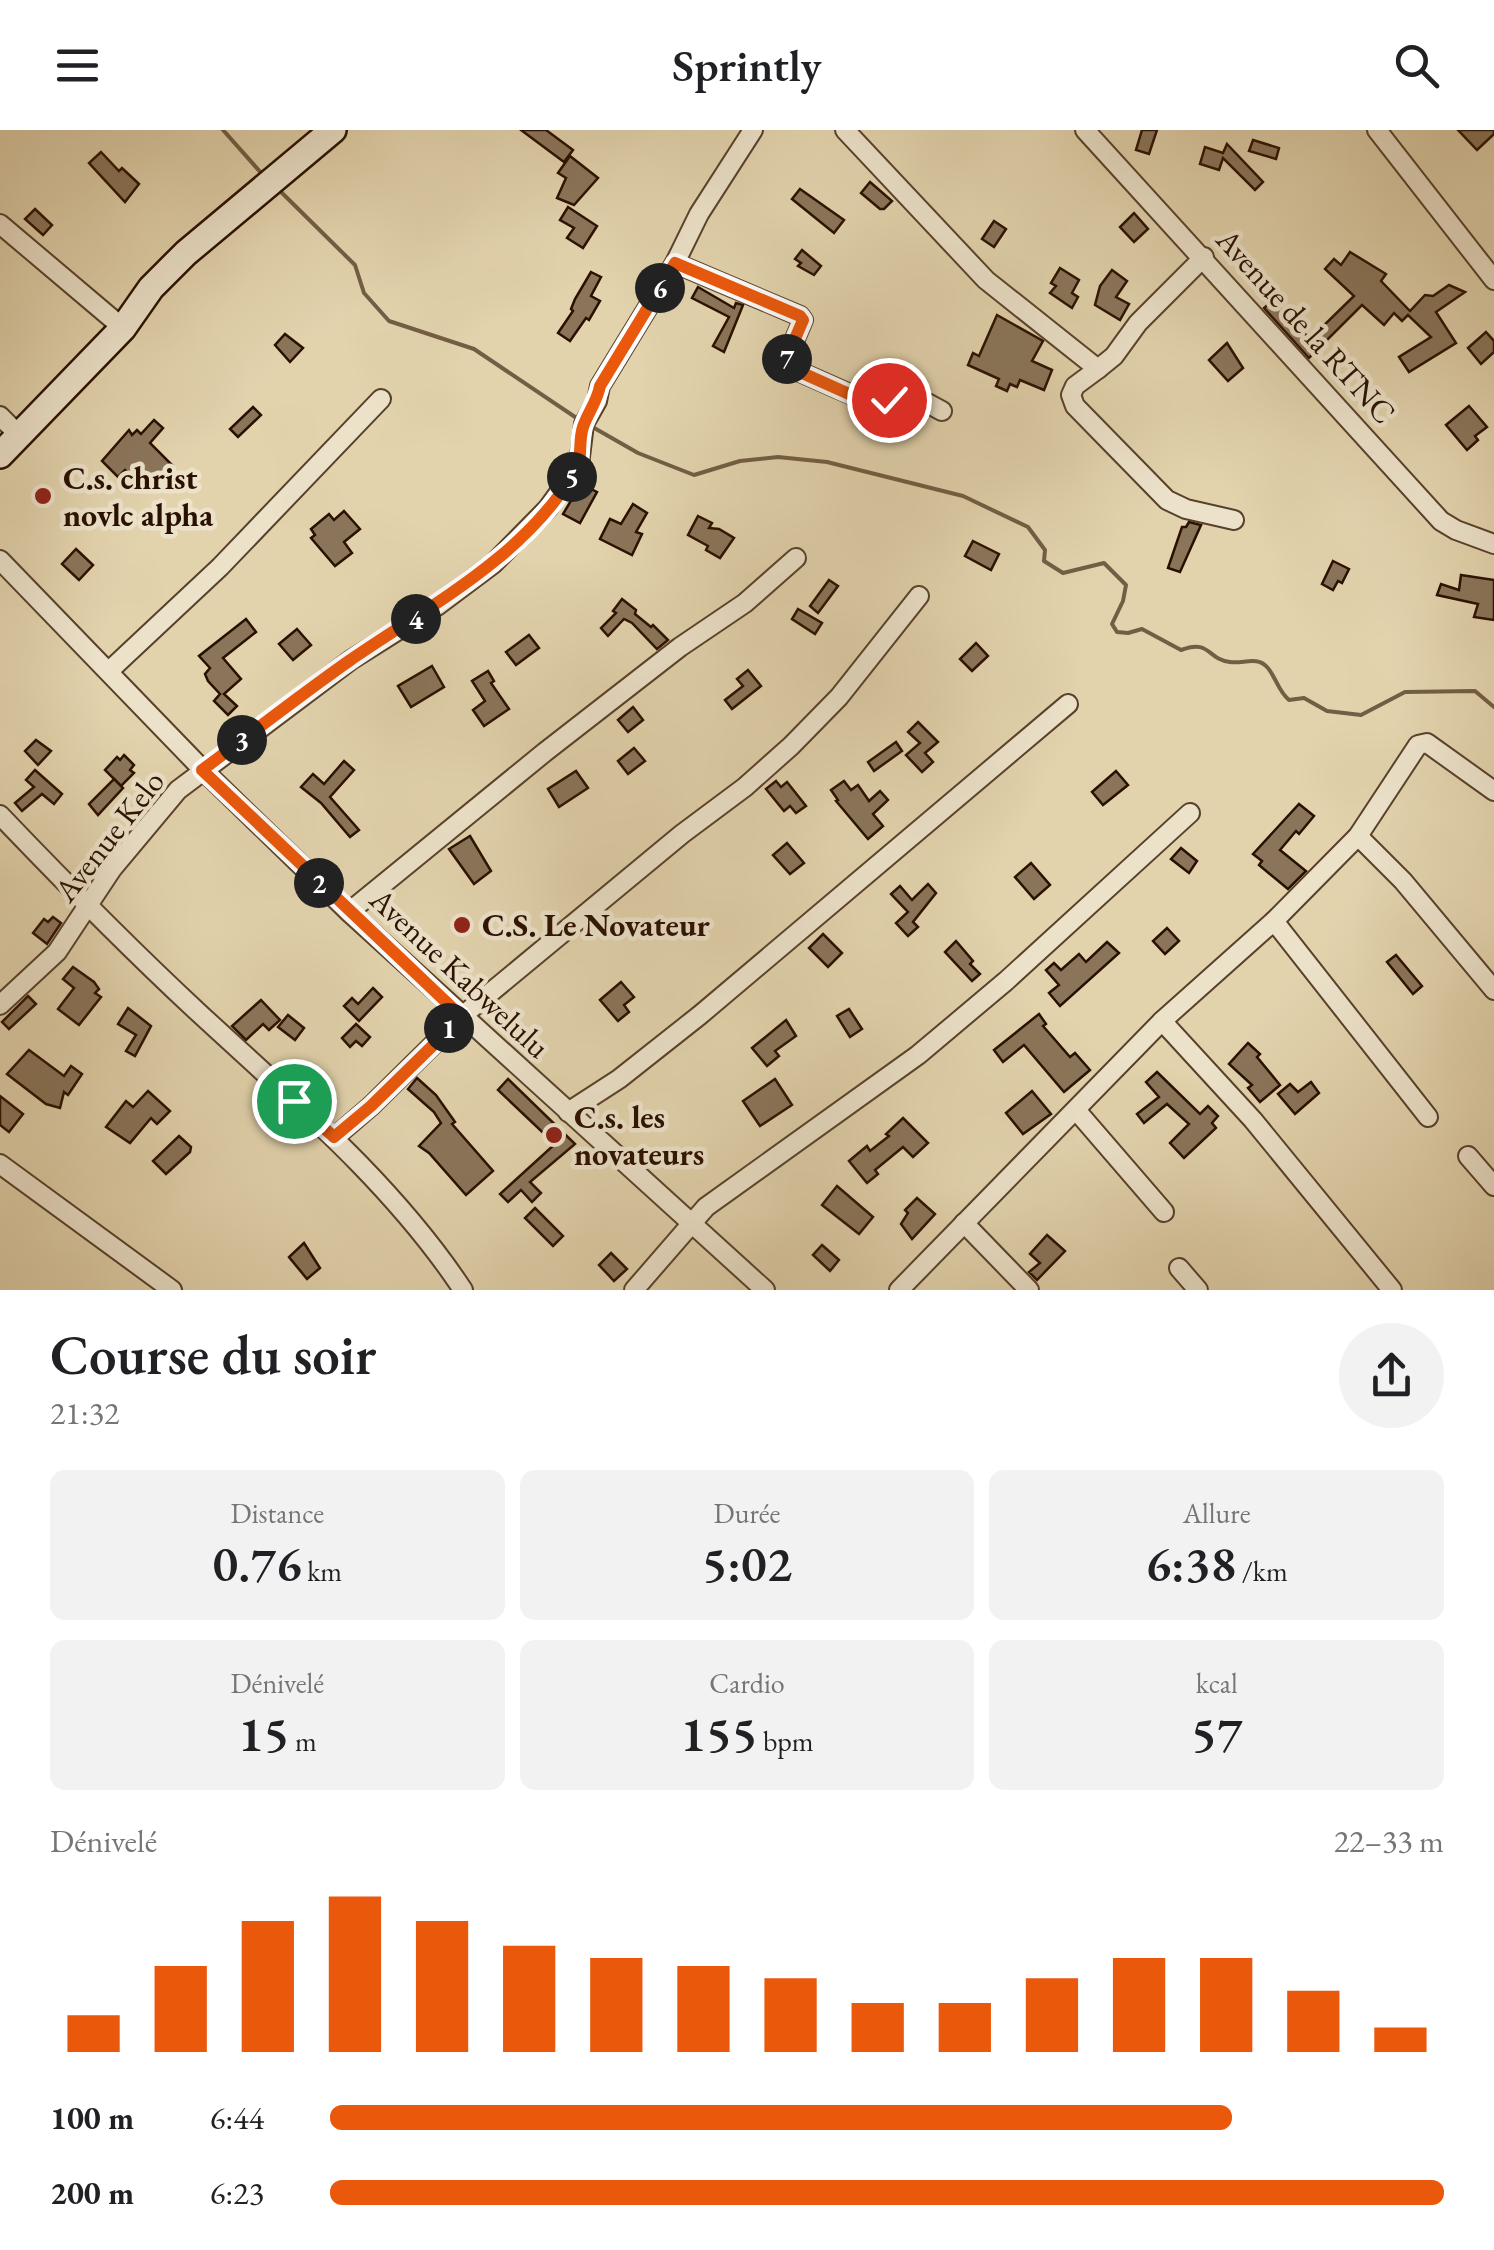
<!DOCTYPE html>
<html lang="fr">
<head>
<meta charset="utf-8">
<style>
	:root { --surface:#fff; --page:#f2f2f2; --text:#202124; --muted:#757577; --accent:#ea580c }
	body { margin:0; font-family:"EB Garamond",serif; background:var(--page); color:var(--text); height:100vh; display:flex; flex-direction:column; font-size:38px; white-space:nowrap }
	* { box-sizing:border-box; margin:0 }
	p { font-size:32px; color:var(--muted) }
	.icon { flex:none; width:55px; height:55px; fill:none; stroke:currentColor; stroke-width:2; stroke-linecap:round; stroke-linejoin:round }
	.map { position:relative; height:1160px; overflow:hidden }
	.details { display:flex; flex-direction:column; background:var(--surface); flex:1 }
	.details>* { flex:none }
	.pin { position:absolute; display:grid; place-items:center; width:85px; height:85px; color:#fff; margin:-42px; border:5px solid #fff; border-radius:50%; box-shadow:0 2px 10px #0007 }
	.km { position:absolute; width:50px; height:50px; margin:-25px; border-radius:50%; background:#222; color:#fff; font-size:28px; line-height:50px; text-align:center }
	.round { display:grid; place-items:center; flex:none; width:105px; height:105px; border-radius:52px; background:var(--page) }
	.summary { display:flex; align-items:center; justify-content:space-between; height:170px; padding:0 50px }
	h1 { font-size:55px; font-weight:600; line-height:75px }
	.metrics { display:grid; grid-template-columns:repeat(3,1fr); gap:15px; height:170px; padding:10px 50px }
	.metrics div { display:grid; align-content:center; border-radius:15px; background:var(--page); text-align:center }
	.metrics b { font-size:50px; font-weight:600 }
	.metrics small { font-size:28px; font-weight:400 }
	.metrics p { font-size:28px }
	.chart { height:280px; padding:20px 50px }
	.chart p { display:flex; justify-content:space-between }
	.chart svg { width:100%; height:180px; margin-top:10px; stroke:var(--accent); stroke-width:6 }
	ul { padding:0 50px; list-style:none; font-size:32px }
	li { display:grid; grid-template-columns:160px 120px 1fr; align-items:center; height:75px }
	li i { height:25px; border-radius:12px; background:var(--accent) }
	header { display:flex; justify-content:space-between; align-items:center; height:130px; padding:0 50px; background:var(--surface); font-size:45px; font-weight:600 }
	.map>svg:first-child { display:block }
	.lines { fill:none; stroke-linecap:round; stroke-linejoin:round }
	.stream { stroke:#735d44; stroke-width:4 }
	.building { fill:#8a755a; stroke:#2a1000; stroke-width:2.5 }
	.street-casing { stroke:#58412b; stroke-width:22 }
	.secondary-casing { stroke:#2a1000; stroke-width:30 }
	.street { stroke:#ece2ca; stroke-width:18 }
	.secondary { stroke:#ece2ca; stroke-width:25 }
	.route-casing { stroke:#fff; stroke-width:20 }
	.route { stroke:#ea580c; stroke-width:12 }
	.poi-dot { fill:#8f2418; stroke:#ece2ca; stroke-width:4 }
	.labels { text-anchor:middle; stroke-width:9; stroke-linejoin:round; paint-order:stroke }
	.street-label { font-size:32px; fill:#2a1000; stroke:#ece2ca }
	.poi-label { font-size:32px; font-weight:bold; fill:#2a1000; stroke:#ece2ca; text-anchor:start }
</style>
</head>
<body>
<header><svg class="icon" aria-label="menu" viewBox="0 0 24 24"><path d="M4 6h16M4 12h16M4 18h16"/></svg>Sprintly<svg class="icon" aria-label="search" viewBox="0 0 24 24"><circle cx="10" cy="10" r="6"/><path d="M15 15l6 6"/></svg></header>
<div class="map">
<svg width="1494" height="1160" viewBox="0 0 1494 1160">
	<rect width="100%" height="100%" fill="#e2d3ad"/>
	<filter id="stains"><feTurbulence type="fractalNoise" baseFrequency=".002" numOctaves="4"/><feColorMatrix values="0 0 0 0 .2 0 0 0 0 .09 0 0 0 0 .02 0 0 0 .5 -.17"/></filter>
	<radialGradient id="worn" r=".72"><stop offset=".6" stop-color="#630" stop-opacity="0"/><stop offset="1" stop-color="#630" stop-opacity=".3"/></radialGradient>
	<g class="lines">
		<g class="stream">
			<path d="M223,0L263,45"/>
			<path d="M277,58L355,135L364,163L389,191L474,219L581,291"/>
			<path d="M589,295L638,323L694,345L740,331L778,327L827,332L963,366L1028,397L1045,420L1044,431L1063,443L1104,433L1126,455L1123,471L1112,494L1117,502L1128,503L1142,499L1181,520C1211,509 1206,529 1230,532C1243,534 1257,526 1267,537C1276,547 1278,561 1289,570L1304,568L1327,581L1361,585L1405,562L1475,561L1494,577"/>
		</g>
	</g>
	<g class="building">
		<path d="M521,0H546L573,20L564,32Z"/>
		<path d="M1142,0H1157L1149,24L1136,20Z"/>
		<path d="M1458,0H1494V4L1477,20Z"/>
		<path d="M1253,10L1279,18L1276,29L1249,21Z"/>
		<path d="M1227,14L1263,52L1255,60L1223,28L1219,40L1200,34L1205,17L1223,23Z"/>
		<path d="M101,22L119,41L122,38L139,54L125,72L89,33Z"/>
		<path d="M570,26L598,48L574,75L557,68L566,48L558,43Z"/>
		<path d="M870,52L892,71L884,79H880L861,63Z"/>
		<path d="M800,59L844,90L834,103L792,69Z"/>
		<path d="M568,77L597,96L583,118L567,108L574,98L560,90Z"/>
		<path d="M35,79L52,95L43,105L25,89Z"/>
		<path d="M1134,83L1148,99L1134,112L1120,97Z"/>
		<path d="M994,91L1006,99L994,117L982,109Z"/>
		<path d="M802,120L821,136L814,145L798,136L801,133L795,129Z"/>
		<path d="M1350,122L1386,144L1381,151L1410,181L1425,165L1433,166L1449,155L1465,162L1436,182L1456,213L1409,242L1399,227L1431,207L1408,185L1402,191L1394,183L1384,195L1362,175L1309,228L1264,178L1273,170L1310,209L1354,166L1325,139L1334,129L1341,135Z"/>
		<path d="M1060,138L1079,150L1072,163L1078,167L1072,178L1050,163L1056,156L1051,153Z"/>
		<path d="M1112,140L1127,151L1116,167L1129,174L1120,190L1095,175L1100,156Z"/>
		<path d="M591,142L601,147L591,166L600,171L589,190L586,188L570,211L558,203L573,181L571,179L575,169Z"/>
		<path d="M698,157L734,178L736,173L743,175L724,222L713,216L729,187L692,168Z"/>
		<path d="M997,185L1043,211L1032,231L1052,240L1044,260L1020,250L1017,257L1010,254L1007,261L996,256L999,249L968,235L973,223L979,226Z"/>
		<path d="M1486,202L1494,211V222L1481,234L1468,218Z"/>
		<path d="M285,204L303,218L290,232L275,215Z"/>
		<path d="M1227,213L1243,238L1228,251L1209,230Z"/>
		<path d="M1469,276L1487,297L1475,306L1478,310L1467,320L1446,295Z"/>
		<path d="M253,277L261,285L238,307L230,299Z"/>
		<path d="M154,290L163,298L150,313L172,335L147,361L125,340L118,347L102,331L129,300L132,305L137,300L141,304Z"/>
		<path d="M581,354L597,362L580,393L563,384Z"/>
		<path d="M633,374L647,383L636,402L642,404L632,425L600,409L610,389L621,394Z"/>
		<path d="M344,381L360,399L344,412L352,423L335,436L311,408L315,405L311,399L329,384L334,390Z"/>
		<path d="M698,386L712,393L709,398L719,399L734,408L720,428L706,420L708,416L688,405Z"/>
		<path d="M1189,392L1201,395L1180,442L1168,438L1182,397H1186Z"/>
		<path d="M973,411L999,424L991,440L965,426Z"/>
		<path d="M76,419L93,435L79,450L62,434Z"/>
		<path d="M1333,431L1349,439L1342,453L1338,451L1333,460L1322,454Z"/>
		<path d="M1461,445L1494,450V490L1474,487L1478,474L1437,465L1441,454L1459,460Z"/>
		<path d="M829,450L838,456L818,483L810,476Z"/>
		<path d="M622,469L636,480L635,484L651,497L653,495L668,510L657,519L632,493L624,489L608,506L601,498L616,483L613,481Z"/>
		<path d="M798,479L822,493L815,504L792,489Z"/>
		<path d="M246,489L256,502L223,528L241,549L224,564L237,576L228,585L214,571L220,564L208,551L205,544L210,538L199,526Z"/>
		<path d="M297,499L311,515L293,530L279,514Z"/>
		<path d="M529,505L539,518L516,535L506,522Z"/>
		<path d="M976,513L988,526L972,541L960,529Z"/>
		<path d="M432,536L444,557L411,577L398,556Z"/>
		<path d="M748,540L761,556L732,579L725,570L743,556L737,549Z"/>
		<path d="M488,541L494,551L491,553L509,579L484,596L473,580L485,571L472,551Z"/>
		<path d="M633,577L643,590L628,602L618,590Z"/>
		<path d="M918,592L938,612L925,623L933,632L922,642L906,625L920,613L908,602Z"/>
		<path d="M36,610L51,621L38,635L25,621Z"/>
		<path d="M896,612L902,621L874,641L868,632Z"/>
		<path d="M634,618L645,631L628,644L618,631Z"/>
		<path d="M124,625L134,635L130,640L134,643L121,656L105,640L117,627L120,630Z"/>
		<path d="M344,631L354,640L330,667L359,700L350,707L321,673L301,657L313,644L324,654Z"/>
		<path d="M35,640L62,664L54,674L42,664L22,681L15,673L34,657L26,650Z"/>
		<path d="M576,641L588,658L559,677L548,659Z"/>
		<path d="M1116,641L1128,655L1103,675L1092,662Z"/>
		<path d="M114,649L123,658L98,685L89,674Z"/>
		<path d="M776,651L781,657L787,652L806,676L796,683L790,676L784,681L766,659Z"/>
		<path d="M844,651L851,660L858,655L869,671L880,661L888,670L873,684L883,696L868,709L836,671L838,670L831,660Z"/>
		<path d="M1299,674L1314,686L1299,704L1296,701L1280,720L1306,741L1288,759L1259,735L1262,731L1253,724Z"/>
		<path d="M470,706L491,741L474,754L449,719Z"/>
		<path d="M787,713L804,733L790,744L773,725Z"/>
		<path d="M1181,718L1197,731L1189,743L1171,729Z"/>
		<path d="M1031,733L1050,755L1034,769L1015,747Z"/>
		<path d="M928,754L936,763L913,792L918,797L908,806L896,793L908,782L891,764L900,756L912,770Z"/>
		<path d="M53,787L61,793L47,814L33,803L44,789L48,792Z"/>
		<path d="M1167,798L1179,811L1165,824L1153,811Z"/>
		<path d="M823,804L842,823L828,837L809,818Z"/>
		<path d="M956,811L973,831L970,834L980,844L972,851L945,822Z"/>
		<path d="M1107,812L1119,823L1060,876L1049,863L1059,855L1046,840L1054,833L1061,840L1079,824L1086,832Z"/>
		<path d="M1396,825L1422,856L1413,864L1387,832Z"/>
		<path d="M73,837L94,852L99,859L95,863L101,867L79,895L58,879L74,858L63,849Z"/>
		<path d="M621,852L634,867L624,875L629,882L618,891L600,870Z"/>
		<path d="M373,858L382,867L359,891L344,876L352,868L358,874Z"/>
		<path d="M28,866L36,874L9,899L2,892Z"/>
		<path d="M261,870L280,890L269,900L263,894L246,910L232,896Z"/>
		<path d="M128,878L151,896L135,926L126,921L136,905L118,894Z"/>
		<path d="M849,879L862,899L850,907L837,886Z"/>
		<path d="M1039,884L1046,894L1043,896L1070,927L1075,923L1090,940L1064,962L1024,915L1003,932L994,920Z"/>
		<path d="M288,885L304,898L295,910L278,897Z"/>
		<path d="M786,890L796,906L775,921L779,926L767,936L752,918Z"/>
		<path d="M356,894L370,907L362,916L356,911L350,917L342,908Z"/>
		<path d="M1248,913L1260,924L1257,927L1280,955L1260,972L1248,958L1252,955L1229,934Z"/>
		<path d="M29,920L64,946L71,936L82,944L68,965L64,962L60,978L46,974L7,944Z"/>
		<path d="M1157,942L1200,984L1208,976L1218,986L1212,993L1216,998L1184,1028L1170,1013L1189,994L1167,974L1144,993L1137,984L1159,967L1146,952Z"/>
		<path d="M417,948L436,965L455,992L452,994L493,1041L466,1065L429,1023L419,1016L441,993L434,982L408,959Z"/>
		<path d="M508,949L575,1014L530,1052L541,1063L532,1072L521,1060L508,1072L500,1064L555,1014L498,960Z"/>
		<path d="M775,949L792,975L760,996L743,971Z"/>
		<path d="M1311,952L1319,963L1295,984L1278,964L1290,954L1298,962Z"/>
		<path d="M148,961L170,981L157,994L151,988L130,1013L106,997L126,971L133,977Z"/>
		<path d="M1032,961L1051,984L1023,1004L1006,983Z"/>
		<path d="M0,966L23,984L9,1002L0,995Z"/>
		<path d="M903,988L928,1013L913,1027L903,1017L875,1040L878,1044L867,1053L849,1031L867,1016L870,1021L889,1006L886,1004Z"/>
		<path d="M179,1006L191,1017L190,1022L166,1044L153,1031Z"/>
		<path d="M837,1056L873,1087L859,1104L822,1075Z"/>
		<path d="M917,1068L935,1084L912,1109L901,1094L908,1083L905,1080Z"/>
		<path d="M535,1078L563,1106L553,1116L525,1088Z"/>
		<path d="M1047,1105L1065,1121L1037,1150L1029,1142L1040,1133L1030,1124Z"/>
		<path d="M304,1113L320,1138L307,1149L289,1127Z"/>
		<path d="M822,1115L839,1130L830,1141L813,1125Z"/>
		<path d="M611,1123L627,1139L614,1151L599,1135Z"/>
	</g>
	<g class="lines">
		<g class="street-casing">
			<g id="street">
				<path d="M845,0L986,150L1098,239L1114,226L1138,193L1204,127"/>
				<path d="M1085,0L1441,391L1456,400L1494,414"/>
				<path d="M1377,0L1494,150"/>
				<path d="M0,94L123,198"/>
				<path d="M675,133L800,186L803,190L786,230L791,238L877,276L903,260L942,281"/>
				<path d="M1098,239L1075,256L1071,265L1075,276L1167,370L1186,379L1234,390"/>
				<path d="M0,286L19,305"/>
				<path d="M0,430L203,640L349,782L765,1160"/>
				<path d="M109,541L220,437L381,269"/>
				<path d="M0,685C65,753 131,820 200,884C293,970 393,1054 463,1160"/>
				<path d="M1358,706L1403,751L1494,860"/>
				<path d="M349,782L545,622L680,517L745,473L796,428"/>
				<path d="M1274,791L1428,987"/>
				<path d="M0,875L57,822L112,739L178,660L351,530L437,476L493,434L548,378L579,335L584,294L597,271L600,256L675,133L699,84L753,0"/>
				<path d="M1162,891L1253,990L1392,1160"/>
				<path d="M1076,980L1164,1082"/>
				<path d="M568,982L619,949L700,885L1068,574"/>
				<path d="M335,1007L371,976L461,887L682,704L745,657L791,616L839,567L919,466"/>
				<path d="M1468,1026L1494,1056"/>
				<path d="M0,1034L172,1160"/>
				<path d="M964,1093L1029,1160"/>
				<path d="M1179,1138L1198,1160"/>
				<path d="M634,1160L706,1077L918,925L1006,851L1190,683"/>
				<path d="M899,1160L1162,891L1274,791L1358,706L1418,615L1427,613L1494,661"/>
			</g>
		</g>
		<g class="secondary-casing">
			<path id="secondary" d="M0,325L123,198L151,158L186,123L333,0"/>
		</g>
		<use href="#street" class="street"/>
		<use href="#secondary" class="secondary"/>
	</g>
	<g class="lines">
		<g class="route-casing">
			<path id="route" d="M294,971L334,1007L371,976L462,887L202,640C251,604 299,566 349,531C430,475 522,429 575,342C583,329 578,312 583,297C588,282 597,272 600,256L675,133L800,186L803,190L786,230L791,238L876,276L889,270"/>
		</g>
		<use href="#route" class="route"/>
	</g>
	<g class="poi-dot">
		<circle cx="43" cy="366" r="10"/>
		<circle cx="462" cy="795" r="10"/>
		<circle cx="554" cy="1005" r="10"/>
	</g>
	<g class="labels">
		<g class="street-label">
			<text transform="translate(1306 196) rotate(48)" y="11">Avenue de la RTNC</text>
			<text transform="translate(109 706) rotate(-52)" y="11">Avenue Kelo</text>
			<text transform="translate(460 843) rotate(43)" y="11">Avenue Kabwelulu</text>
		</g>
		<g class="poi-label">
			<text x="63" y="359">C.s. christ<tspan x="63" dy="37">novlc alpha</tspan></text>
			<text x="482" y="806">C.S. Le Novateur</text>
			<text x="574" y="998">C.s. les<tspan x="574" dy="37">novateurs</tspan></text>
		</g>
	</g>
	<rect width="100%" height="100%" filter="url(#stains)"/>
	<rect width="100%" height="100%" fill="url(#worn)"/>
</svg>
<div class="pin" style="left:294px;top:971px;background:#1e9e55"><svg class="icon" aria-label="arrive" viewBox="0 0 24 24"><path d="M6 21V4h12l-3 4 3 4H6"/></svg></div>
<div class="pin" style="left:889px;top:270px;background:#d93025"><svg class="icon" aria-label="check" viewBox="0 0 24 24"><path d="M5 12l5 5 9-10"/></svg></div>
<b class="km" style="left:449px;top:898px">1</b>
<b class="km" style="left:319px;top:753px">2</b>
<b class="km" style="left:242px;top:610px">3</b>
<b class="km" style="left:416px;top:489px">4</b>
<b class="km" style="left:572px;top:347px">5</b>
<b class="km" style="left:660px;top:158px">6</b>
<b class="km" style="left:787px;top:229px">7</b>
</div>
<section class="details">
<div class="summary"><div><h1>Course du soir</h1><p>21:32</p></div><a class="round"><svg class="icon" aria-label="share" viewBox="0 0 24 24"><path d="M12 15V3M7 8l5-5 5 5M5 13v7h14v-7"/></svg></a></div>
<div class="metrics">
<div><p>Distance</p><b>0.76<small> km</small></b></div>
<div><p>Durée</p><b>5:02</b></div>
<div><p>Allure</p><b>6:38<small> /km</small></b></div>
</div>
<div class="metrics">
<div><p>Dénivelé</p><b>15<small> m</small></b></div>
<div><p>Cardio</p><b>155<small> bpm</small></b></div>
<div><p>kcal</p><b>57</b></div>
</div>
<div class="chart"><p><span>Dénivelé</span>22–33 m</p>
<svg viewBox="0 0 160 44" preserveAspectRatio="none"><path d="M5 44V35M15 44V23M25 44V12M35 44V6M45 44V12M55 44V18M65 44V21M75 44V23M85 44V26M95 44V32M105 44V32M115 44V26M125 44V21M135 44V21M145 44V29M155 44V38"/></svg>
</div>
<ul>
<li><b>100 m</b>6:44<i style="width:81%"></i></li>
<li><b>200 m</b>6:23<i style="width:100%"></i></li>
</ul>
</section>
</body>
</html>
